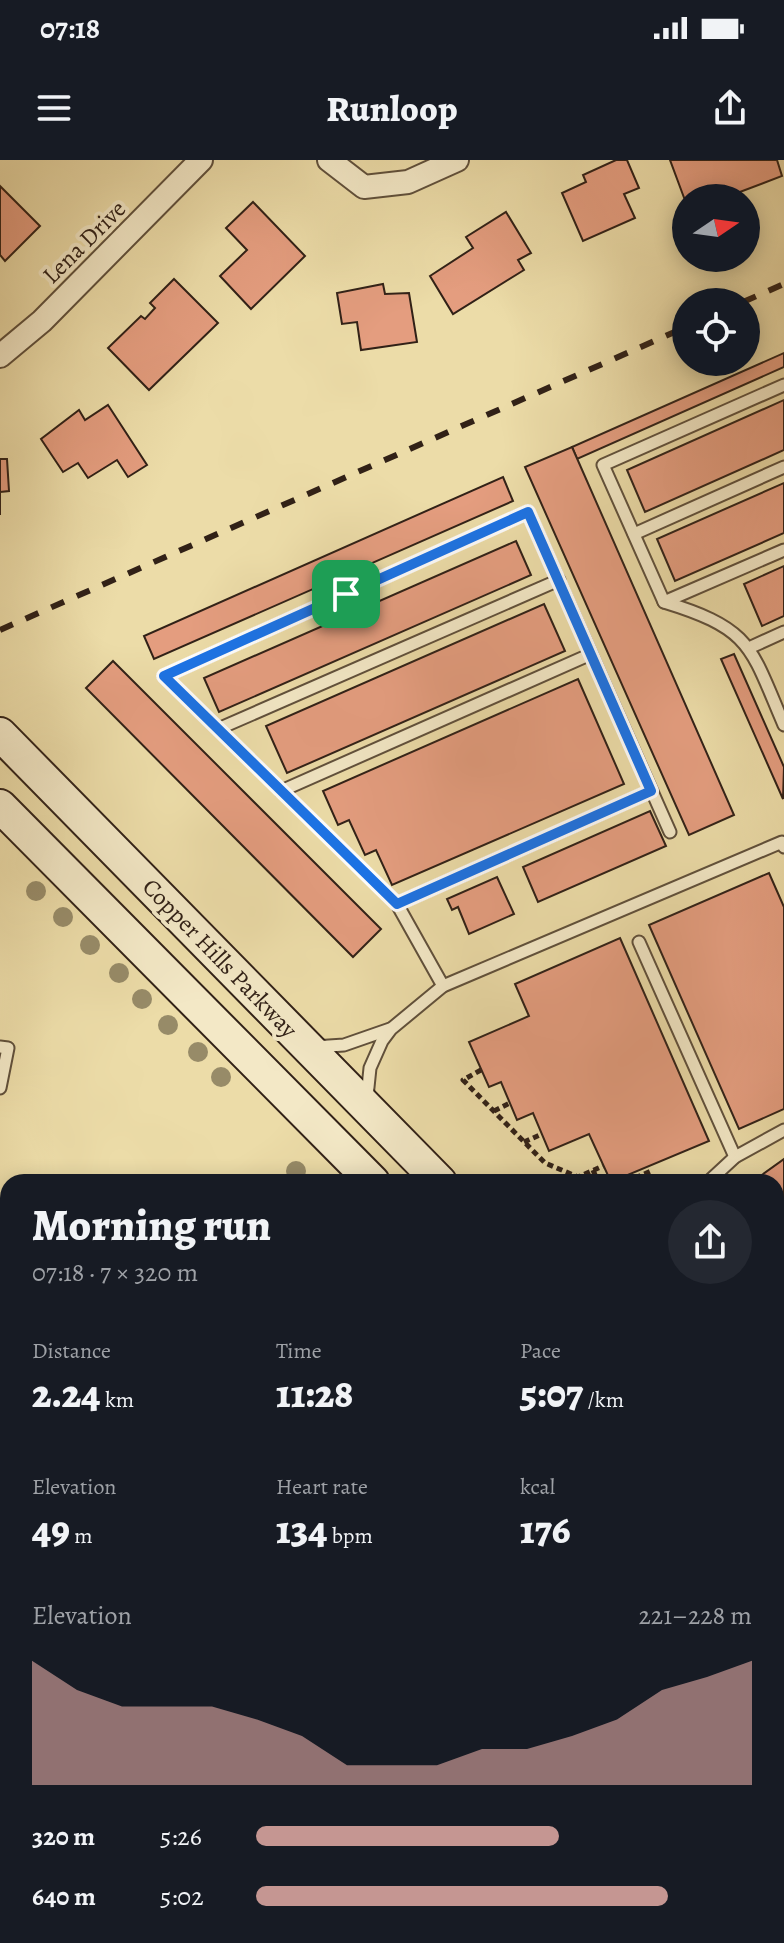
<!DOCTYPE html>
<html lang="en">
<head>
<meta charset="utf-8">
<style>
	:root { --surface:#171b24; --page:#242831; --text:#f1f3f6; --muted:#9ea1a6; --accent:#c59692 }
	body { margin:0; font-family:Alegreya,serif; background:var(--page); color:var(--text); height:100vh; display:flex; flex-direction:column; font-size:30px; white-space:nowrap }
	* { box-sizing:border-box; margin:0 }
	p { font-size:26px; color:var(--muted) }
	.icon { flex:none; width:44px; height:44px; fill:none; stroke:currentColor; stroke-width:2; stroke-linecap:round; stroke-linejoin:round }
	.map { position:relative; flex:1; overflow:hidden }
	.details { position:absolute; left:0px; top:1014px; width:784px; height:770px; display:flex; flex-direction:column; background:var(--surface); border-radius:24px 24px 0 0; box-shadow:0 4px 20px #0003 }
	.details>* { flex:none }
	.needle { width:52px; rotate:77deg }
	.buttons { position:absolute; left:672px; top:24px; display:grid; gap:16px }
	.buttons a { display:grid; place-items:center; width:88px; height:88px; border-radius:50%; background:var(--surface); box-shadow:0 4px 20px #0003; font-size:40px }
	.pin { position:absolute; display:grid; place-items:center; width:68px; height:68px; color:#fff; margin:-34px; border-radius:16px; box-shadow:0 4px 12px #0006 }
	.round { display:grid; place-items:center; flex:none; width:84px; height:84px; border-radius:42px; background:var(--page) }
	.summary { display:flex; align-items:center; justify-content:space-between; height:136px; padding:0 32px }
	h1 { font-size:44px; font-weight:800; line-height:60px }
	.metrics { display:grid; grid-template-columns:repeat(3,1fr); gap:12px; height:136px; padding:8px 32px }
	.metrics div { display:grid; align-content:center }
	.metrics b { font-size:40px; font-weight:800 }
	.metrics small { font-size:22px; font-weight:400 }
	.metrics p { font-size:22px }
	.chart { height:224px; padding:16px 32px }
	.chart p { display:flex; justify-content:space-between }
	.chart svg { width:100%; height:144px; margin-top:8px; fill:var(--accent); opacity:.7 }
	ul { padding:0 32px; list-style:none; font-size:26px }
	li { display:grid; grid-template-columns:128px 96px 1fr; align-items:center; height:60px }
	li i { height:20px; border-radius:10px; background:var(--accent) }
	.status { display:flex; justify-content:space-between; align-items:center; height:56px; padding:0 40px; background:var(--surface); direction:ltr }
	.status svg { height:22px; fill:currentColor }
	header { display:flex; justify-content:space-between; align-items:center; height:104px; padding:0 32px; background:var(--surface); font-size:36px; font-weight:800 }
	.map>svg:first-child { display:block }
	.building { fill:#e49d7f; stroke:#312117; stroke-width:2 }
	.lines { fill:none; stroke-linecap:round; stroke-linejoin:round }
	.lane-casing { stroke:#60503b; stroke-width:15 }
	.street-casing { stroke:#60503b; stroke-width:26 }
	.secondary-casing { stroke:#312117; stroke-width:36 }
	.path { stroke:#312117; stroke-width:5; stroke-dasharray:6 4; stroke-linecap:butt }
	.lane { stroke:#f3e8c6; stroke-width:11 }
	.street { stroke:#f3e8c6; stroke-width:22 }
	.secondary { stroke:#f3e8c6; stroke-width:32 }
	.rail { stroke:#312117; stroke-width:6; stroke-dasharray:14 14; stroke-linecap:butt }
	.tree { fill:#978b68 }
	.route-casing { stroke:#fff; stroke-width:16 }
	.route { stroke:#1a73e8; stroke-width:10 }
	.labels { text-anchor:middle; stroke-width:8; stroke-linejoin:round; paint-order:stroke }
	.street-label { font-size:24px; fill:#312117; stroke:#f3e8c6 }
</style>
</head>
<body>
<div class="status"><b>07:18</b><svg viewBox="0 0 49 12"><path d="M0 12V9h3v3zM5 12V6h3v6zM10 12V3h3v9zM15 12V0h3v12zM26 1h20v11H26zM47 4h2v5h-2z"/></svg></div>
<header><svg class="icon" aria-label="menu" viewBox="0 0 24 24"><path d="M4 6h16M4 12h16M4 18h16"/></svg>Runloop<svg class="icon" aria-label="share" viewBox="0 0 24 24"><path d="M12 15V3M7 8l5-5 5 5M5 13v7h14v-7"/></svg></header>
<div class="map">
<svg width="784" height="1783" viewBox="0 0 784 1783">
	<rect width="100%" height="100%" fill="#ecdca8"/>
	<filter id="stains"><feTurbulence type="fractalNoise" baseFrequency=".0025" numOctaves="4"/><feColorMatrix values="0 0 0 0 .2 0 0 0 0 .09 0 0 0 0 .02 0 0 0 .5 -.17"/></filter>
	<radialGradient id="worn" r=".72"><stop offset=".6" stop-color="#630" stop-opacity="0"/><stop offset="1" stop-color="#630" stop-opacity=".3"/></radialGradient>
	<g class="building">
		<path d="M616,0H627L639,28L624,34L635,58L583,81L562,33L586,22L583,15Z"/>
		<path d="M670,0H777L782,16L724,38H686V43Z"/>
		<path d="M0,26L40,66L5,101L0,95Z"/>
		<path d="M253,42L305,96L251,149L220,116L247,90L226,68Z"/>
		<path d="M506,52L531,93L518,100L524,110L453,154L430,116L473,88L466,77Z"/>
		<path d="M174,119L218,163L149,230L108,188L141,156L145,159L155,148L150,143Z"/>
		<path d="M383,124L385,134L409,133L417,182L361,190L357,162L342,164L337,133Z"/>
		<path d="M784,193V207L577,299L572,287Z"/>
		<path d="M784,240V290L645,352L627,310Z"/>
		<path d="M108,245L147,305L128,317L117,300L88,318L78,303L63,312L41,279L79,250L85,260Z"/>
		<path d="M572,287L734,655L689,675L525,307Z"/>
		<path d="M0,299H7L9,331L0,332V355Z"/>
		<path d="M503,317L513,341L154,499L144,476Z"/>
		<path d="M784,323V373L675,421L657,379Z"/>
		<path d="M516,381L531,415L219,552L204,518Z"/>
		<path d="M784,406V456L762,466L744,424Z"/>
		<path d="M544,444L565,491L287,613L266,566Z"/>
		<path d="M734,494L784,607L783,639L721,499Z"/>
		<path d="M113,501L381,769L353,797L86,528Z"/>
		<path d="M578,519L624,624L392,725L376,690L365,695L349,660L338,665L323,631Z"/>
		<path d="M650,651L666,686L538,742L523,707Z"/>
		<path d="M769,713L784,747V949L739,969L649,765Z"/>
		<path d="M497,717L514,754L469,774L458,747L452,750L447,739Z"/>
		<path d="M620,778L709,981L611,1022L589,974L549,991L533,953L517,960L501,922L489,927L469,882L529,856L515,824Z"/>
		<path d="M784,999V1039L776,1045V1022H752Z"/>
		<path d="M784,1077V1126L776,1132V1083Z"/>
		<path d="M8,1643V1742L0,1744V1644Z"/>
	</g>
	<g class="lines">
		<g class="lane-casing">
			<g id="lane">
				<path d="M784,225L603,305L664,442C752,469 750,486 784,565"/>
				<path d="M634,374L784,307"/>
				<path d="M664,442L784,390"/>
				<path d="M751,487L784,472"/>
				<path d="M218,569L559,420"/>
				<path d="M281,631L591,494"/>
				<path d="M397,744L651,631"/>
				<path d="M639,782L735,997"/>
				<path d="M443,826L397,744L164,516L528,352L670,672"/>
				<path d="M0,887L8,888L0,928"/>
				<path d="M314,887L344,885L390,869"/>
				<path d="M367,937L370,908L382,881L391,869L443,826L782,682L784,687"/>
				<path d="M708,1022L735,997L784,970"/>
				<path d="M776,1064L784,1058"/>
				<path d="M776,1149L784,1143"/>
				<path d="M776,1299L784,1298"/>
				<path d="M8,1363L5,1367L8,1369"/>
			</g>
		</g>
		<g class="street-casing">
			<g id="street">
				<path d="M329,0L364,27L408,22L457,0"/>
				<path d="M0,196L42,161L201,0"/>
			</g>
		</g>
		<g class="secondary-casing">
			<g id="secondary">
				<path d="M0,574L440,1022"/>
				<path d="M0,646L373,1022"/>
				<path d="M776,1356L784,1364"/>
				<path d="M776,1430L784,1439"/>
				<path d="M0,1506L8,1511"/>
				<path d="M776,1727L784,1724"/>
				<path d="M297,1776L312,1783"/>
				<path d="M548,1783L579,1776"/>
			</g>
		</g>
		<g class="path">
			<path d="M481,910L463,920L545,1003L578,1017L603,1006"/>
			<path d="M494,951L510,943"/>
			<path d="M524,982L542,974"/>
			<path d="M593,1010L598,1022"/>
			<path d="M626,1022L651,1011"/>
		</g>
		<use href="#lane" class="lane"/>
		<use href="#street" class="street"/>
		<use href="#secondary" class="secondary"/>
		<g class="rail">
			<path d="M743,142L784,124"/>
			<path d="M0,470L686,167"/>
		</g>
	</g>
	<g class="tree">
		<circle cx="36" cy="731" r="10"/>
		<circle cx="63" cy="757" r="10"/>
		<circle cx="90" cy="785" r="10"/>
		<circle cx="119" cy="813" r="10"/>
		<circle cx="142" cy="839" r="10"/>
		<circle cx="168" cy="865" r="10"/>
		<circle cx="198" cy="892" r="10"/>
		<circle cx="221" cy="917" r="10"/>
		<circle cx="296" cy="1011" r="10"/>
	</g>
	<g class="lines">
		<g class="route-casing">
			<path id="route" d="M528,352L651,631L397,744L164,516Z"/>
		</g>
		<use href="#route" class="route"/>
	</g>
	<g class="labels">
		<g class="street-label">
			<text transform="translate(84 82) rotate(-45)" y="8">Lena Drive</text>
			<text transform="translate(220 798) rotate(46)" y="8">Copper Hills Parkway</text>
		</g>
	</g>
	<rect width="100%" height="100%" filter="url(#stains)"/>
	<rect width="100%" height="100%" fill="url(#worn)"/>
</svg>
<div class="buttons">
<a><svg class="needle" viewBox="-14 -14 28 28"><path d="M0-13l5 13h-10z" fill="#e53935"/><path d="M0 13l5-13h-10z" fill="#9ea1a6"/></svg></a>
<a><svg class="icon" aria-label="locate" viewBox="0 0 24 24"><circle cx="12" cy="12" r="6"/><path d="M12 2v4M12 18v4M2 12h4M18 12h4"/></svg></a>
</div>
<div class="pin" style="left:346px;top:434px;background:#1e9e55"><svg class="icon" aria-label="arrive" viewBox="0 0 24 24"><path d="M6 21V4h12l-3 4 3 4H6"/></svg></div>
<section class="details">
<div class="summary"><div><h1>Morning run</h1><p>07:18 · 7 × 320 m</p></div><a class="round"><svg class="icon" aria-label="share" viewBox="0 0 24 24"><path d="M12 15V3M7 8l5-5 5 5M5 13v7h14v-7"/></svg></a></div>
<div class="metrics">
<div><p>Distance</p><b>2.24<small> km</small></b></div>
<div><p>Time</p><b>11:28</b></div>
<div><p>Pace</p><b>5:07<small> /km</small></b></div>
</div>
<div class="metrics">
<div><p>Elevation</p><b>49<small> m</small></b></div>
<div><p>Heart rate</p><b>134<small> bpm</small></b></div>
<div><p>kcal</p><b>176</b></div>
</div>
<div class="chart"><p><span>Elevation</span>221–228 m</p>
<svg viewBox="0 0 160 44" preserveAspectRatio="none"><path d="M0 44V6L10 15L20 20L30 20L40 20L50 24L60 29L70 38L80 38L90 38L100 33L110 33L120 29L130 24L140 15L150 11L160 6V44z"/></svg>
</div>
<ul>
<li><b>320 m</b>5:26<i style="width:61%"></i></li>
<li><b>640 m</b>5:02<i style="width:83%"></i></li>
</ul>
</section>
</div>
</body>
</html>
